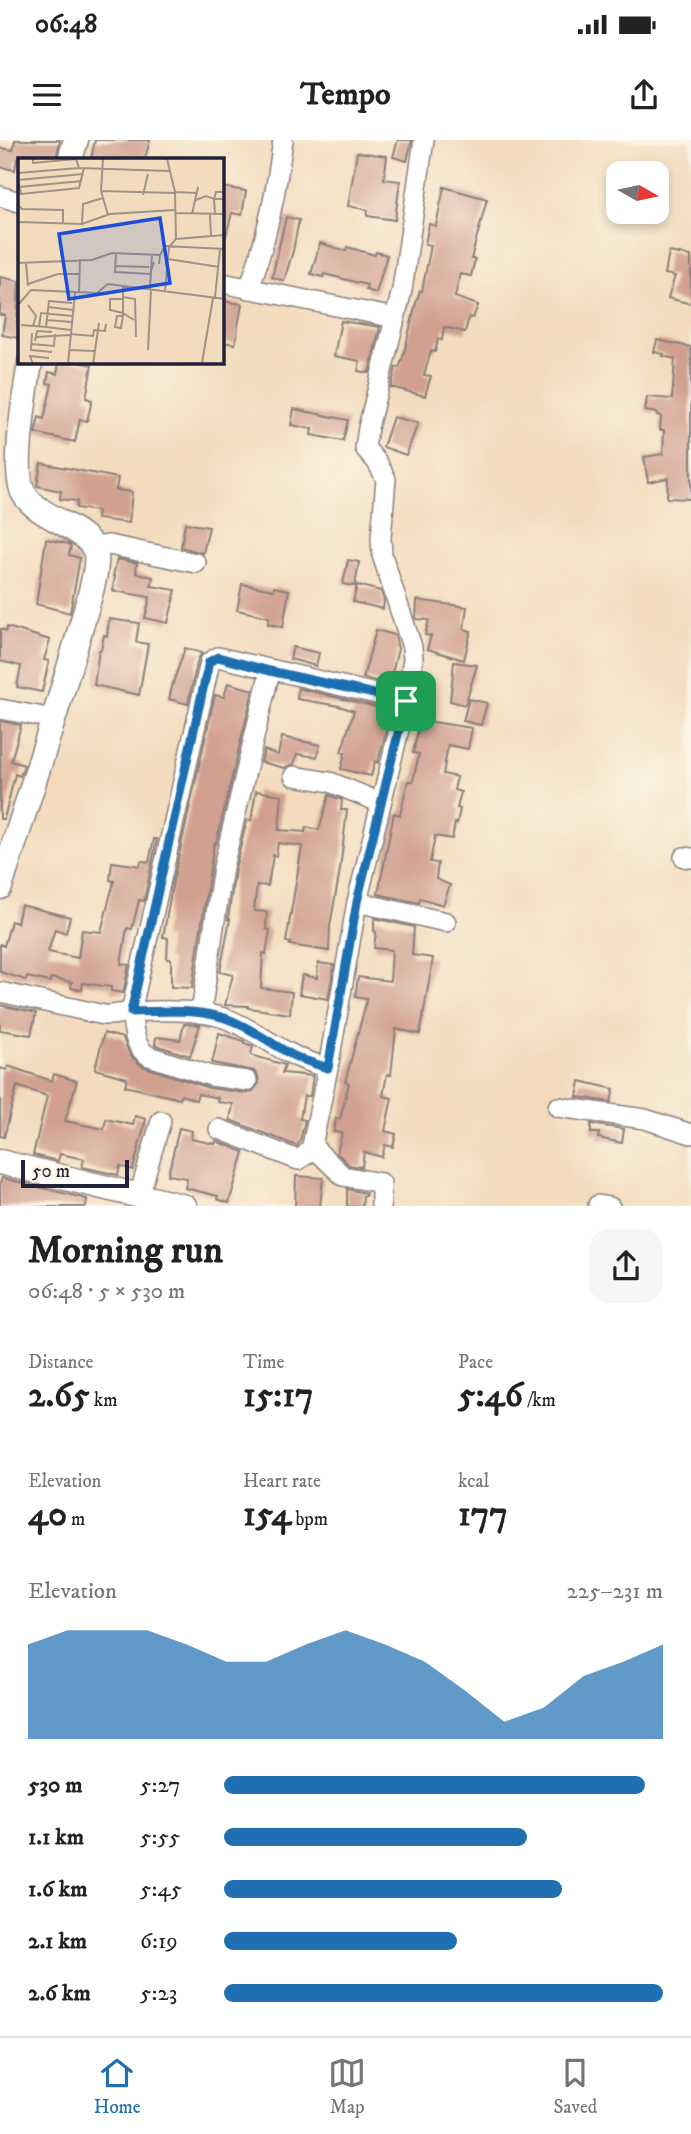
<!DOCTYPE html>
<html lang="en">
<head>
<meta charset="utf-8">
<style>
	:root { --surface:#fff; --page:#f6f6f6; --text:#222; --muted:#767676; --line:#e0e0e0; --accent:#1f6fb2 }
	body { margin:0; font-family:"IM FELL DW Pica",serif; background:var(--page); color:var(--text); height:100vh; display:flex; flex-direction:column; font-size:26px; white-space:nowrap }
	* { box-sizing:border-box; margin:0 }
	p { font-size:23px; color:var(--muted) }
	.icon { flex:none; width:38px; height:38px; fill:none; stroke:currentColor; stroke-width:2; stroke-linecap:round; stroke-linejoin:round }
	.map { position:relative; height:1066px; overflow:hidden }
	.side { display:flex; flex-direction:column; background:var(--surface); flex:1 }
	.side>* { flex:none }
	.needle { width:46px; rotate:99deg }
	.controls { position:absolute; left:606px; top:21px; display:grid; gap:14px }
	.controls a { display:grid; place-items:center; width:63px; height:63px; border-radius:14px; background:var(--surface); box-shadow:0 4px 10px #0003; font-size:35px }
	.scale { position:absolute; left:21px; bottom:18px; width:108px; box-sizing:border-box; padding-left:7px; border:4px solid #22223b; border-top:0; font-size:19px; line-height:24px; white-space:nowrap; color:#22223b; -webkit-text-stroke:5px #fcf5e5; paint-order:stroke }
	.pin { position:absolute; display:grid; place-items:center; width:60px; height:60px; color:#fff; margin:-30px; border-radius:14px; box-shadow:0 4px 10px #0006 }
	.round { display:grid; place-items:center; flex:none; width:74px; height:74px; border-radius:21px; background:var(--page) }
	.summary { display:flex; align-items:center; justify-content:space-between; height:119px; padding:0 28px }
	h1 { font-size:38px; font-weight:700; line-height:52px }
	.figures { display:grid; grid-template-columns:repeat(3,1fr); gap:10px; height:119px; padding:7px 28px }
	.figures div { display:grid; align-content:center }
	.figures b { font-size:35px; font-weight:700 }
	.figures small { font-size:19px; font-weight:400 }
	.figures p { font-size:19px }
	.chart { height:196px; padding:14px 28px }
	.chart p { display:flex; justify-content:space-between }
	.chart svg { width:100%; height:126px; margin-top:7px; fill:var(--accent); opacity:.7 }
	ul { padding:0 28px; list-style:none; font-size:23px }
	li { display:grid; grid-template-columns:112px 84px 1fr; align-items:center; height:52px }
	li i { height:18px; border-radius:9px; background:var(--accent) }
	.status { display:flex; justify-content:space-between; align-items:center; height:49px; padding:0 35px; background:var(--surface); direction:ltr }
	.status svg { height:19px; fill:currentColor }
	header { display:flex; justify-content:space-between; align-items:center; height:91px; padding:0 28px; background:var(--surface); font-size:32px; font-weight:700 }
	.dock { display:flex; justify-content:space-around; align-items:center; height:98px; border-top:2px solid var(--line); background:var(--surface); font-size:19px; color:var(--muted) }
	.dock a { display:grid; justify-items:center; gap:4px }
	.dock .active { color:var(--accent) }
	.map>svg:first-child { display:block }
	.building { fill:#d1a091 }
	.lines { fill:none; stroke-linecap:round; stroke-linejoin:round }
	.minor-casing { stroke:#8a7f7c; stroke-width:22 }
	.major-casing { stroke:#8a7f7c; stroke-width:27 }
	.minor { stroke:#fff; stroke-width:19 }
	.major { stroke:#fff; stroke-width:24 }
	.route-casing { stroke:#fff; stroke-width:14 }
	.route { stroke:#1f6fb2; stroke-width:9 }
	.inset-road { fill:none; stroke:#9f9289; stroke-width:2 }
	.view { fill:#1d4ed8; fill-opacity:0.15; stroke:#1d4ed8; stroke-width:3.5 }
	.inset-edge { fill:none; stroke:#22223b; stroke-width:3.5 }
</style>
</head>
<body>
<div class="status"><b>06:48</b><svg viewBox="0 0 49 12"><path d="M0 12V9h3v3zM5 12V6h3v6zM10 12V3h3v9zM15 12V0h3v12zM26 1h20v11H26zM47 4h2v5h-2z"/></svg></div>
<header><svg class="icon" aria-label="menu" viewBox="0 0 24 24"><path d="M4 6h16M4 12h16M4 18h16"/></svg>Tempo<svg class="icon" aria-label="share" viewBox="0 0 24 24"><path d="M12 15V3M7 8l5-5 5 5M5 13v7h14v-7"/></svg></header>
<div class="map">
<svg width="691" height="1067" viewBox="0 0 691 1067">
	<rect width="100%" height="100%" fill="#fcf5e5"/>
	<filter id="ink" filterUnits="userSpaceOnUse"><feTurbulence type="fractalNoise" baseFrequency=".0143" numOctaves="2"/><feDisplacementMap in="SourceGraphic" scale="14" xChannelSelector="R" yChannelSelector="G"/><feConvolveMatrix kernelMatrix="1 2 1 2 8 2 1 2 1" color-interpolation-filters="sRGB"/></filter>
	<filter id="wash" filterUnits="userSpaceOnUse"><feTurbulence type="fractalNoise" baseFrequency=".00686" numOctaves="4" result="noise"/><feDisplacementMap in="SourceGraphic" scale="28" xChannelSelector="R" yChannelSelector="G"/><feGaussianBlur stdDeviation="1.57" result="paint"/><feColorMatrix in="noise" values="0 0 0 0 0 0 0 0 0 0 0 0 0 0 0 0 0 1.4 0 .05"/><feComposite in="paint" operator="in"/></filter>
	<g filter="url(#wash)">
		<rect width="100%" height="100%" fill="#f3dcbd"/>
		<g id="blocks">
			<g class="building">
				<path d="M15,0H60L56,19H17L15,30L0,27V8L13,10Z"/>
				<path d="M95,0H150L145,19H91Z"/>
				<path d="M398,0H412L407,21L393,17Z"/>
				<path d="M357,12L387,16L384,39L400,41L395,80L367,76L368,70L348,66Z"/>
				<path d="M222,47L246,51L242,75L232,73L226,96L222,95Z"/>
				<path d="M444,47L487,59L471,119H475L471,136L460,134L455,157L478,165L473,178L469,177L465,192L444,187L442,200L438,199L435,212L431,211L424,235L431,236L425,256L391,247L396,227L399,228L403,217L416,163L420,151H422L431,105L425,104L429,84L436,86Z"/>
				<path d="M286,77L299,80L293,111L284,141L272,137Z"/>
				<path d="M320,103L346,111L347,107L375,115L376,112L387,115L376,153L366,150L367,145L324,134L323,137L311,134Z"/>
				<path d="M669,112L691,116V164L668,158L675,136L665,134Z"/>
				<path d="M0,137L19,141L17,183H19V198L2,195L5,175H0Z"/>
				<path d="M222,161L242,164L235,204L222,202Z"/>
				<path d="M341,181L380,187L369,233L358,231L360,221L334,216Z"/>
				<path d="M657,200L691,207V359L667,358L668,338L648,342L644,317L663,314L664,290H660L661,276L657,275L658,273L645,271L647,257L672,259L675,219L663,216L664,214L654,212Z"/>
				<path d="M59,222H79L92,225L86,258L92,260L87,281L80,279L75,302L35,293L39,277L44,279L52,244L47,243L49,232L57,234Z"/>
				<path d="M294,269L348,280L343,301L311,295L312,289L291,285Z"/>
				<path d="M393,277L418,283L406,315L383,307Z"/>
				<path d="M41,323L118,338L116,350L132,352L129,383L97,379L98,371L76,368L77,361L60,359L61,351L37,346Z"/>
				<path d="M185,383L209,387L203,413L181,407Z"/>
				<path d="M46,399L69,404L71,406L69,415L80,418L70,473L36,464Z"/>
				<path d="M117,419L137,423L136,433L153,437L151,446L176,450L168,483L145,478L150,457L113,451L115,436H113Z"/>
				<path d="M348,420L359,422L355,446L343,444Z"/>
				<path d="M242,444L274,450V447L289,450L283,487L268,484L269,477L237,470Z"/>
				<path d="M357,445L381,451L384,461L383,469L353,462Z"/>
				<path d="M417,460L467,467L464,489L471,491L464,520L427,509L431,496L425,495L429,480L416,479Z"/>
				<path d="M109,479L139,483L136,502L148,504L139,555L94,545L99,510H101L104,495L107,496Z"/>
				<path d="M7,487L50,500L44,520L49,521L42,552L17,547L21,526L0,521V489L6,491Z"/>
				<path d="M376,490L395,495L398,509L391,537L396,538L394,546L363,538Z"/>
				<path d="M293,507L319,513L316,526L290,519Z"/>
				<path d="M185,508L202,513L198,519L188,564L169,559L173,543Z"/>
				<path d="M454,522L477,525L465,565L450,561Z"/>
				<path d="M228,543L253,550L216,703H214L192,848L171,847V819H167L168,798L163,797L173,741L215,555L224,557Z"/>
				<path d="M298,548L389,570L385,582L388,583L378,623L375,621L371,636L341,629L345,613L341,612L354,571L339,566L297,559Z"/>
				<path d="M469,559L487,563L481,585L463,581Z"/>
				<path d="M420,580L472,588L468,609L448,605L443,634L457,637L454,650L461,652L457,668L460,669L457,684L455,683L452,699L435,696L430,722L438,723L436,739L450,745L443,765L420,758L419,763L378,754L394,673L400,675L408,641H413L419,614L413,613Z"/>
				<path d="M0,581L21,585L11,621L24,625L20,636L15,634L4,679H0Z"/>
				<path d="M282,597L320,605L317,617L297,614L294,624L284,628L261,622L264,610L278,615Z"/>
				<path d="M256,651L282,655L279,690L305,692L306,687L319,690L329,655L342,660L341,670H347L340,730L330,786L329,811L290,805L291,803L286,802L302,706L278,703L276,716L273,715L268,746L257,745L254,771L267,772L266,789L270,790L266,814L263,813L261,848L292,852L290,874L248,868V866L225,865L233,835L220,832L230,779H228L235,729L247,680L251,681Z"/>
				<path d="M154,699H157L144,761L139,760L132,789L127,788L121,824L129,825L123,853L111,851V847L83,843L82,850L71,848L72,842L51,838L50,842L27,837L26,840L0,832V804L4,806L11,781L17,783L21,765L70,777L66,793L55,789L48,812L78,818L82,790L101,792L114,741L110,740L112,722L140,726L141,721L149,722Z"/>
				<path d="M374,778L414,787L412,815L433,818L420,894L396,889L391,935L387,934L383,956L392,958L385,991L396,994L393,1007L385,1005L382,1017L364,1012L362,1027L349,1025L337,1013L342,993L334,992L336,978L340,979L349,943L345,942L347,935L367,859L355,857L358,837L390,841L392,810L374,808L376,792L374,791Z"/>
				<path d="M318,823L334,825L328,859L299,854L302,835L317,838Z"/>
				<path d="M0,865L36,873L31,895L0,890Z"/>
				<path d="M184,884L200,885L190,916L155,905L156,897L180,900Z"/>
				<path d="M104,893L123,898L130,915L142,926L209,948L246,953L252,952L259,943L258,936L254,931L212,923L219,893L244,901V903L253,906L251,915L285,925L282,933L313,936L310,956H304L300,979L305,980L300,1001L297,1006L230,980L233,964L217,962L218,958L198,954L196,960L181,955L180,959L125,946L127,938L95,929Z"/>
				<path d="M8,926L52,941L54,934L77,941L65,981L104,989L106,979L133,985L135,976L146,979L133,1030L120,1026L118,1035L82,1027L84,1019L60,1014L58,1021L33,1015L47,956L17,946L4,997L0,996V928L7,930Z"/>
				<path d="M580,941L614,949L611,962L577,957Z"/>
				<path d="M591,984L624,989L622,1003L598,998L599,993H591Z"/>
				<path d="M179,988L192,991L191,999L215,1004L216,1001L244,1012L229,1063L217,1059L218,1056L185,1048L187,1038L168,1035Z"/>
				<path d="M296,1036L323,1038L320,1067H295Z"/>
				<path d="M2,1038L87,1059L86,1067H0V1044Z"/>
				<path d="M347,1049L366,1053L365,1056H363L362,1067H347Z"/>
			</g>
		</g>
	</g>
	<g filter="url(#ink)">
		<use href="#blocks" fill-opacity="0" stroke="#8a7f7c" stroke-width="2"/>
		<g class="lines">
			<g class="minor-casing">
				<g id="minor">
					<path d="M0,56L19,62"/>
					<path d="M222,143L395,178"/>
					<path d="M249,149C267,98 276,53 283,0"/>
					<path d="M94,407L109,405L196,423"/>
					<path d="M0,569L54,579"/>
					<path d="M294,636L330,642L381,663"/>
					<path d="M684,717L691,718"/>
					<path d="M357,762L446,782"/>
					<path d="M0,852L104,875C115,876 124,872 136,872C163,870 201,870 227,879C251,888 270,904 293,915C304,921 316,924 328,928"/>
					<path d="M201,873L223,727L270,531"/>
					<path d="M247,941L211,936L149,916C133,907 134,889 131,872L210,522L218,517L406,561"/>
					<path d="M558,967L645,979L691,994"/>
					<path d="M219,989L298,1020L307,1014L312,1006L328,928L357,762L406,561L413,519L412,507L382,415L381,398L386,339L377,322L365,308L368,288L402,150L424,0"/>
					<path d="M312,1006L343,1036L381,1043V1067"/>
					<path d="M139,1056L161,981"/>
					<path d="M598,1065L610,1067"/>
				</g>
			</g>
			<g class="major-casing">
				<g id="major">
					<path d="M70,19L76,0"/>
					<path d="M0,747C27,664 54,581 78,497C83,478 99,432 96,414C90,388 39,379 24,354C11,332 26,250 30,222"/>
					<path d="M0,1022L185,1067"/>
				</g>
			</g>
			<use href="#minor" class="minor"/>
			<use href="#major" class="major"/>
		</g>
	</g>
	<g class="lines" filter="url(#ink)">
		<g class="route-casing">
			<path id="route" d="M218,517L270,531L406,561L357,762L328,928C316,924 304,921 292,915C270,903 249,886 225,878C196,869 161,871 131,872L209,522Z"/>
		</g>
		<use href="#route" class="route"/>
	</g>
	<g transform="translate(18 18)">
		<rect width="206" height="206" fill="#f3dcbd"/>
		<path class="inset-road" d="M15,1V5L58,1L61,10M85,1L83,33L90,57M0,15L61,10L151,13M0,22L3,36L61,30L66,10M0,22L65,16M1,29L64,23M83,33L157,35M157,34L178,35M125,37L130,16M178,42L188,38L196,41L198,34H207M0,47L4,51L45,52V66M157,55L207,56M174,56L180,29M197,56L196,41H207M192,57L193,78M0,64L64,66L92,56L156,52M64,66L65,46L85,40M158,81L207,77M98,95L97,114L132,116L136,104M142,97L147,88L207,91M150,101L201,109M0,105L74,102L94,95L142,97L141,106M8,105L10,128M97,108L131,109M10,126L40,116H61M105,128V155L116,162M132,131L134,96M147,133L151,89L158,81L157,34L149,1M61,135L62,101M105,139L117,141L118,179M197,139L202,91M105,141H92V152L105,155V158L103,170L97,169L99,158H105M0,147L13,132L79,135L90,126L207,141M10,147L18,158L15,168M30,149L55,152M29,162L54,164M3,167L28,169L31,143L54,145M21,169L23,155L54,158M28,169L53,172M14,175L13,192L34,194M52,176L75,178L76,172L87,173L88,166M18,179L52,177M17,183L19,173L34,174M13,186L36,188L37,176M51,192L76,193M130,192L133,132M184,205L195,140M15,206L12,198L31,200M50,206L57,135M75,206L81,165"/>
		<path class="view" d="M142,60L152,125L51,141L41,76Z"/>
		<rect width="206" height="206" class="inset-edge"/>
	</g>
</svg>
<div class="controls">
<a><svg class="needle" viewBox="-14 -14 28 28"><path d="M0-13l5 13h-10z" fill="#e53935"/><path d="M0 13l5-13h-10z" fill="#767676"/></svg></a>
</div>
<div class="scale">50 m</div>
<div class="pin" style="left:406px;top:561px;background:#1e9e55"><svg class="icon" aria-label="arrive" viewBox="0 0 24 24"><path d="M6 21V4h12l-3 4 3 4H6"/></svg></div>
</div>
<section class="side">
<div class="summary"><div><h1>Morning run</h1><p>06:48 · 5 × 530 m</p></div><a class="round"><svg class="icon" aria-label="share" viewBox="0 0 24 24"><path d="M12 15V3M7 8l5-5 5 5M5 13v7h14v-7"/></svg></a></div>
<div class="figures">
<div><p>Distance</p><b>2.65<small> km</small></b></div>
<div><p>Time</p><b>15:17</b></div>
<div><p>Pace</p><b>5:46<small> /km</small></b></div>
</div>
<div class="figures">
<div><p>Elevation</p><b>40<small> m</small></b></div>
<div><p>Heart rate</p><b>154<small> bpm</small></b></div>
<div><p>kcal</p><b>177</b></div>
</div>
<div class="chart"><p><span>Elevation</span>225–231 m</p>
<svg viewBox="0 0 160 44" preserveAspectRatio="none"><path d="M0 44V11L10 6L20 6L30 6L40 11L50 17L60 17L70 11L80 6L90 11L100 17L110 27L120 38L130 33L140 22L150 17L160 11V44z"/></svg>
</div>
<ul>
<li><b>530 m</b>5:27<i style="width:96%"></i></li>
<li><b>1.1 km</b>5:55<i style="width:69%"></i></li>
<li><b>1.6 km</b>5:45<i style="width:77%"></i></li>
<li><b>2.1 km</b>6:19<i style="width:53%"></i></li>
<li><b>2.6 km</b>5:23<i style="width:100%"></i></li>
</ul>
</section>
<nav class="dock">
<a class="active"><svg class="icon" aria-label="home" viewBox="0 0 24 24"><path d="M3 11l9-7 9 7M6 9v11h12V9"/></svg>Home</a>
<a><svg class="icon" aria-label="map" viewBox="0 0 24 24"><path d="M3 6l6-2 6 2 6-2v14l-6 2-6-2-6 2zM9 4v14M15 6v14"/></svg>Map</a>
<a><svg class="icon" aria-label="saved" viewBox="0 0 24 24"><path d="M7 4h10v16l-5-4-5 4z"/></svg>Saved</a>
</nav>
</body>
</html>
